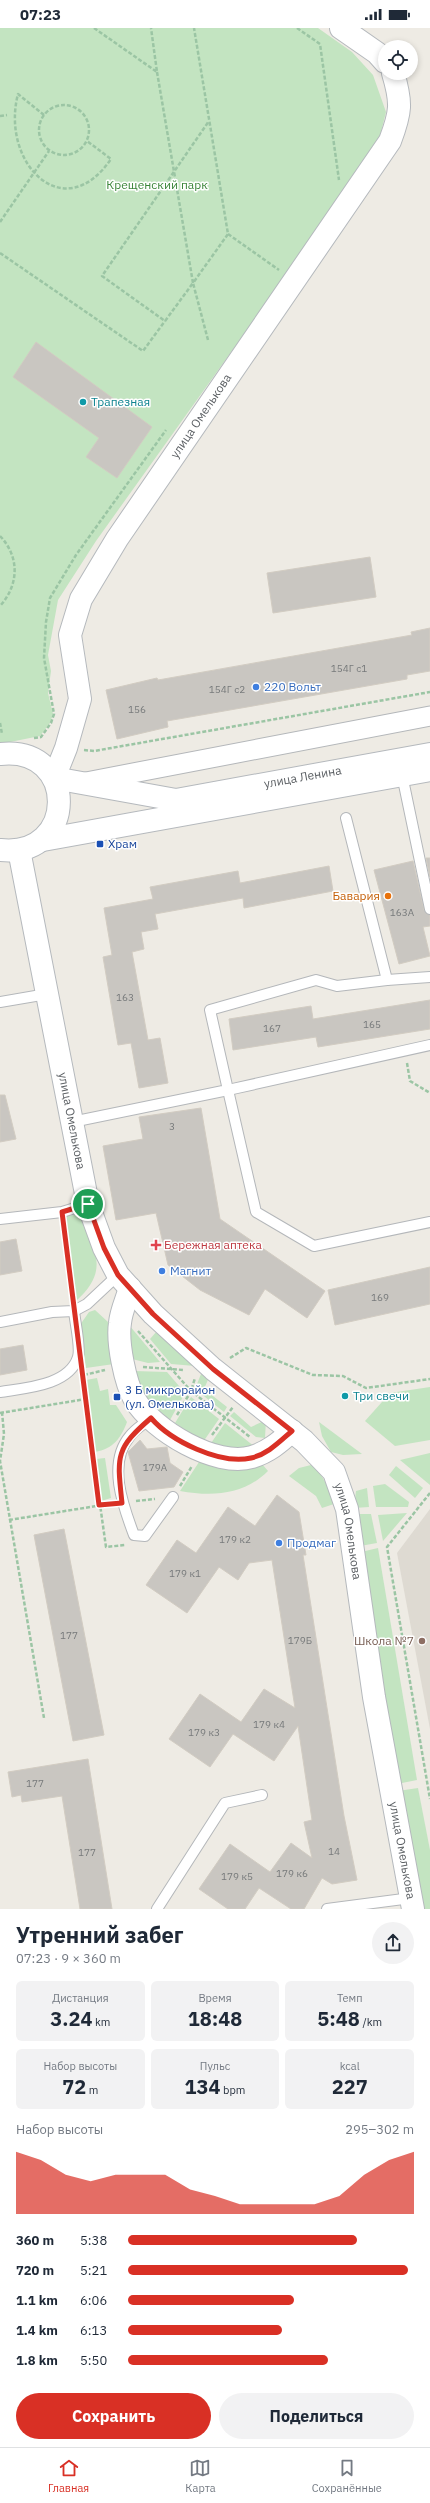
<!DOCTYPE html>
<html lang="ru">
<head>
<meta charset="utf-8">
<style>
	:root { --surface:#fff; --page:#f2f2f3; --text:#1f2937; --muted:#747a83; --line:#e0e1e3; --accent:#d93025 }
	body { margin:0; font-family:"IBM Plex Sans",sans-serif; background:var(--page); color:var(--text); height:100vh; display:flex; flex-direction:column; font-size:15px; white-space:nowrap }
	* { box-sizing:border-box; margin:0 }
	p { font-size:13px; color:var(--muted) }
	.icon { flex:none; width:22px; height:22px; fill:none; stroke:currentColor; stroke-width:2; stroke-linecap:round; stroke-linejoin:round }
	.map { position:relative; height:1881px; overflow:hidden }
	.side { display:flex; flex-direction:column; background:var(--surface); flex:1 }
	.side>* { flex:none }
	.fabs { position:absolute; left:378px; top:12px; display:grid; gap:8px }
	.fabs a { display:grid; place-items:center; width:40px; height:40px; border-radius:50%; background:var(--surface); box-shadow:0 2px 6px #0003; font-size:20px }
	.pin { position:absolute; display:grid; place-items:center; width:34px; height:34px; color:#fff; margin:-17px; border:2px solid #fff; border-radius:50%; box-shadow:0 1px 4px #0007 }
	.round { display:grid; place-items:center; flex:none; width:42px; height:42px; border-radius:21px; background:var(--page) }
	.overview { display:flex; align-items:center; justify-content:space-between; height:68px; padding:0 16px }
	h1 { font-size:22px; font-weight:800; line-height:30px }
	.figures { display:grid; grid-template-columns:repeat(3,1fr); gap:6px; height:68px; padding:4px 16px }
	.figures div { display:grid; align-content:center; border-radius:6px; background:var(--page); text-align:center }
	.figures b { font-size:20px; font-weight:800 }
	.figures small { font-size:11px; font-weight:400 }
	.figures p { font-size:11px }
	.chart { height:112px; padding:8px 16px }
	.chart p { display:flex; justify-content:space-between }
	.chart svg { width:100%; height:72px; margin-top:4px; fill:var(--accent); opacity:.7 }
	.cta { display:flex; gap:8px; margin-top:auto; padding:8px 16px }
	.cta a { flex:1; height:46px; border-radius:24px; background:var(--accent); color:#fff; font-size:16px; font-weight:800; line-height:46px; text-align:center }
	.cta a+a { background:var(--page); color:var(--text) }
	ul { padding:0 16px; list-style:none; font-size:13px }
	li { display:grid; grid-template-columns:64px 48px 1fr; align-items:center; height:30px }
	li i { height:10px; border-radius:5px; background:var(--accent) }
	.status { display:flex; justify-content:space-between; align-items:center; height:28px; padding:0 20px; background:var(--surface); direction:ltr }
	.status svg { height:11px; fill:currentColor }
	.menu { display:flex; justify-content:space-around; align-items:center; height:56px; border-top:1px solid var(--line); background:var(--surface); font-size:11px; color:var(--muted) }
	.menu a { display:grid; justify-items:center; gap:2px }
	.menu .on { color:var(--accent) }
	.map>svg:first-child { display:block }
	.education { fill:#dedad2 }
	.green { fill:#c3e4c1 }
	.building { fill:#c9c6c1; stroke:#d2ccc2 }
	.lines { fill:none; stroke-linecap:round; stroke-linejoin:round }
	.lane-casing { stroke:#b4b7ba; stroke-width:12 }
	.street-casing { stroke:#b4b7ba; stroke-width:21 }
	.secondary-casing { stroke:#b5b9bd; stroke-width:24 }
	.path { stroke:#9bc5a4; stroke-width:2.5; stroke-dasharray:4 2; stroke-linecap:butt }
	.lane { stroke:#fff; stroke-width:10 }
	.street { stroke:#fff; stroke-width:19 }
	.secondary { stroke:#fff; stroke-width:22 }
	.route-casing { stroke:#fff; stroke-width:8 }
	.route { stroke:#d93025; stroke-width:5 }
	.culture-dot { fill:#0f9aa8; stroke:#fff; stroke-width:1.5 }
	.shop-dot { fill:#3f7fe0; stroke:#fff; stroke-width:1.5 }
	.transit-dot { fill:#1a4fb4; stroke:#fff; stroke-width:1.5 }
	.food-dot { fill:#e8710a; stroke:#fff; stroke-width:1.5 }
	.health-dot { fill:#e0444e; stroke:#fff; stroke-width:1.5 }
	.education-dot { fill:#8d6e63; stroke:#fff; stroke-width:1.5 }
	.labels { text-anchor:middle; stroke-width:3; stroke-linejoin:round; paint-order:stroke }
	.number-label { font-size:10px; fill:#777a7b }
	.park-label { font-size:12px; fill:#3a8539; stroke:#fff }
	.culture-label { font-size:12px; fill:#0d838f; stroke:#fff; text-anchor:start }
	.street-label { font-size:12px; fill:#5c6064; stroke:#fff }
	.shop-label { font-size:12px; fill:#366cbe; stroke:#fff; text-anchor:start }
	.transit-label { font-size:12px; fill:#164399; stroke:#fff; text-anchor:start }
	.food-label { font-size:12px; fill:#c56008; stroke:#fff; text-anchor:end }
	.health-label { font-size:12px; fill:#be3a42; stroke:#fff; text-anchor:start }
	.education-label { font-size:12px; fill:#785e54; stroke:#fff; text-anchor:end }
</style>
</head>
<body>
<div class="status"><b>07:23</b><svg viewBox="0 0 49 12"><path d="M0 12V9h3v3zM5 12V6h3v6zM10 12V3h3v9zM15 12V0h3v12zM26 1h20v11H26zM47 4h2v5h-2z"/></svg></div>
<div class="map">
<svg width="430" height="1881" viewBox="0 0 430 1881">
	<rect width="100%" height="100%" fill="#eeebe4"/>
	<path class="education" d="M430,1481V1701L397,1525Z"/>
	<g class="green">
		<path d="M0,0H318L352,24L373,47L386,84L377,120L96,513L58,572L48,627L51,643L48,665L53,686L50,695L40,708L0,716Z"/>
		<path d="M75,1187L85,1193C97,1228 107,1245 76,1273L65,1188Z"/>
		<path d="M95,1282L108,1294L114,1336L86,1340L80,1297L89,1284Z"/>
		<path d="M129,1297L160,1334L148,1335L132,1331Z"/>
		<path d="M157,1303L195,1338L171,1336L150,1311Z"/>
		<path d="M134,1343L167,1344L185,1365L170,1392C150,1376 142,1368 134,1343Z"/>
		<path d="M201,1346L210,1347L204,1361L227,1379L224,1384L195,1361Z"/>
		<path d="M97,1350L100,1363L108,1361L110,1377H116L127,1394C121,1410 113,1421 95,1424L86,1352Z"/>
		<path d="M430,1359V1412L395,1418L365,1393L390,1365Z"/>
		<path d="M191,1369L219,1391L203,1414L175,1395Z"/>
		<path d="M234,1384L251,1399L266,1392L265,1410L256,1409L230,1388Z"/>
		<path d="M319,1394L362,1426L343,1427L331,1424L322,1408Z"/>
		<path d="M225,1395L255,1419L249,1423L209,1418Z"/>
		<path d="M430,1425V1457L400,1432Z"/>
		<path d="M105,1430L111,1470L101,1473L96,1431Z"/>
		<path d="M199,1434L226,1439L262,1436L268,1443C244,1467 213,1469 180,1463Z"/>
		<path d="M311,1437C324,1447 329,1461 334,1476L322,1480L316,1468L289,1448L299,1440Z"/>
		<path d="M396,1438L423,1460L415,1470L389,1447Z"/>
		<path d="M385,1456L409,1474L408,1479H376L373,1458Z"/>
		<path d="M367,1460L369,1479L354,1480L356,1463Z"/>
		<path d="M407,1485L383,1513L378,1487Z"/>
		<path d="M355,1486H371L377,1515L360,1518Z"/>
		<path d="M378,1520L417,1752L397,1756L361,1524Z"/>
		<path d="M418,1760L430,1822V1881H421L398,1763Z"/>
	</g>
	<g class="building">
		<path d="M36,314L152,399L117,450L86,429L99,410L13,349Z"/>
		<path d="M370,529L376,569L273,585L267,545Z"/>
		<path d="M430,600V643L407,647V651L167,693L168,699L117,711L106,662L157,650L158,652L412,607L411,604Z"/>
		<path d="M426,830H430V849Z"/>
		<path d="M413,833L424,882L430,887V898L423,899L430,928L399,936L374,842Z"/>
		<path d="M329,838L333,863L244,880L243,870L155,886L158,901L141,904L144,921L132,924L148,1012L160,1010L168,1055L139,1060L131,1015L118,1017L103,929L112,927L104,880L153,871L150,859L238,843L240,855Z"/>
		<path d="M430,972V1001L318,1019L316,1009L233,1022L229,991L311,978L313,991Z"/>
		<path d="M0,1067H5L16,1111L0,1114Z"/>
		<path d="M201,1080L220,1191L325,1263L307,1290L265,1261L249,1287L200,1262L168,1237L156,1185L116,1192L103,1118L143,1111L139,1089Z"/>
		<path d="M16,1211L22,1243L0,1247V1214Z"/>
		<path d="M430,1239V1276L335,1297L328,1262Z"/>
		<path d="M23,1317L27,1342L0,1347V1321Z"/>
		<path d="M140,1412L147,1421L167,1419L170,1435L183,1444L174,1459L139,1463L128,1424Z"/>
		<path d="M277,1467L299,1484L306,1527H303L344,1788L357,1852L332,1856L322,1850L304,1881H291L259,1860L245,1881H228L199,1861L230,1816L270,1844L291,1815L312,1830L304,1794L312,1792L298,1698L274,1733L233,1706L210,1739L169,1711L200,1666L241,1694L264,1661L295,1680L272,1532L249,1535L238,1552L219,1539L187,1585L146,1557L177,1512L196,1525L228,1479L255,1498Z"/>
		<path d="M64,1501L104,1707L73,1713L34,1507Z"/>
		<path d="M88,1731L112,1881H80L62,1768L22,1774L21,1767L12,1769L8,1744Z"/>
	</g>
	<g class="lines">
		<g class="lane-casing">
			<g id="lane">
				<path d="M402,747L430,881"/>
				<path d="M346,790L387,952L430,949"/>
				<path d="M0,974L47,966"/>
				<path d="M430,1017L228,1062L256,1184L314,1218L430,1194"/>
				<path d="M72,1094L228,1062L210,982L316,952L337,958L387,952"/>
				<path d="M0,1191L62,1184L88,1176"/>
				<path d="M0,1294L52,1284L74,1283L87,1276L118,1247"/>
				<path d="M0,1364C24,1360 69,1358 78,1329C81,1320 75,1294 74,1283"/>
				<path d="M151,1390C144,1396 135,1401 130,1408C107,1435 123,1478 134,1507L145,1508L173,1469"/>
				<path d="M157,1881L225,1775L262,1767"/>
				<path d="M327,1881L411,1870"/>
			</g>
		</g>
		<g class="street-casing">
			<path id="street" d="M86,754L430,688"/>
		</g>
		<g class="secondary-casing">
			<g id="secondary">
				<path d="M341,0L377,25L385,34"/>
				<path id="s1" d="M393,45C402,75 401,84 390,113L117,511L81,571L70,607L80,671L66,720L54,750L176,772L430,726"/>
				<path d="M0,726C79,717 78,831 0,822"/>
				<path d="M43,812L430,742"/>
				<path id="s2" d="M19,822L88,1176L104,1220L118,1247L153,1286L213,1341L304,1413L334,1444L347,1481L374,1669L413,1881"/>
				<path d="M130,1260C127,1271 121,1283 120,1295C117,1314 125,1355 135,1372C153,1402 216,1440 252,1429C268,1424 279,1415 292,1403"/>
			</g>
		</g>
		<g class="path">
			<path d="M94,0L157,44L151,0"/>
			<path d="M297,0L320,16L339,152"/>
			<path d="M157,44L193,255L228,206L194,0"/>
			<circle cx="64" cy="102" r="25"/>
			<path d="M44,87L18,66C0,135 64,200 111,131L87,113"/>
			<path d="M0,88L7,87"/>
			<path d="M0,194L49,123"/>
			<path d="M228,206L279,242"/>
			<path d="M0,225L143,323L165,293"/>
			<path d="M208,312L193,255L165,293L102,248L209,93"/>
			<path d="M0,508C20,529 19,557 0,578"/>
			<path d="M0,695L2,706"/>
			<path d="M34,710L41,709L51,695L54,686L44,630L46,594L50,570L76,527L166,402"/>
			<path d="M84,722L94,723L430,664"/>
			<path d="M407,1035L410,1053L430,1065"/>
			<path d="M64,1196L73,1268"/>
			<path d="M138,1303L191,1363L250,1409"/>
			<path d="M230,1330L246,1320L313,1347L343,1348L366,1360L430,1351"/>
			<path d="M143,1339L184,1342"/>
			<path d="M84,1347L105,1342"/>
			<path d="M82,1349L106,1519L125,1517"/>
			<path d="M2,1384L4,1406L0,1433L44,1690"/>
			<path d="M0,1385L86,1371"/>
			<path d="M177,1387L191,1363L195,1350"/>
			<path d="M212,1407L233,1379"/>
			<path d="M180,1458L192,1438"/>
			<path d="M430,1465L387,1519L430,1771"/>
			<path d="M136,1473L155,1471"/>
			<path d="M9,1492L109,1476"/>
		</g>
		<use href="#lane" class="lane"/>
		<use href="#street" class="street"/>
		<use href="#secondary" class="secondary"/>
	</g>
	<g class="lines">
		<g class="route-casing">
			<path id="route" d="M88,1176L104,1220L118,1247L153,1286L213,1341L292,1403C279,1414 268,1426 251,1430C220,1437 171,1413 151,1390C115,1421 117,1428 122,1475L99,1477L62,1184Z"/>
		</g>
		<use href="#route" class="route"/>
	</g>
	<g class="culture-dot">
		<circle cx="83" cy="374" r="4"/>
		<circle cx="345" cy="1368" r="4"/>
	</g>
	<g class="shop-dot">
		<circle cx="256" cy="659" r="4"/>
		<circle cx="162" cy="1243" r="4"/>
		<circle cx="279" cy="1515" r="4"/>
	</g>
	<g class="transit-dot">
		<rect x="96" y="812" width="8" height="8" rx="2"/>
		<rect x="113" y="1365" width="8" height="8" rx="2"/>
	</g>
	<circle class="food-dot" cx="388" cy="868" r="4"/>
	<path class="health-dot" d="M154 1211h4v4h4v4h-4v4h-4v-4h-4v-4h4z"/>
	<circle class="education-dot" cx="422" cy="1613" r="4"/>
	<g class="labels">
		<g class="number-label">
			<text x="349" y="644">154Г с1</text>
			<text x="227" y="665">154Г с2</text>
			<text x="137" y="685">156</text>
			<text x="402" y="888">163А</text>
			<text x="125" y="973">163</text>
			<text x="372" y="1000">165</text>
			<text x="272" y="1004">167</text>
			<text x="172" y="1102">3</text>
			<text x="380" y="1273">169</text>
			<text x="155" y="1443">179А</text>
			<text x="235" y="1515">179 к2</text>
			<text x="185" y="1549">179 к1</text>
			<text x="69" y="1611">177</text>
			<text x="300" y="1616">179Б</text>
			<text x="269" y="1700">179 к4</text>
			<text x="204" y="1708">179 к3</text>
			<text x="35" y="1759">177</text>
			<text x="334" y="1827">14</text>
			<text x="87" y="1828">177</text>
			<text x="292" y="1849">179 к6</text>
			<text x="237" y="1852">179 к5</text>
		</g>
		<g class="park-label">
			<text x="157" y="161">Крещенский парк</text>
		</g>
		<g class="culture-label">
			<text x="91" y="378">Трапезная</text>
			<text x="353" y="1372">Три свечи</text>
		</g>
		<g class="street-label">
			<text transform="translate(201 388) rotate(-56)" y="4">улица Омелькова</text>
			<text dy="4" stroke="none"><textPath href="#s1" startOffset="1061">улица Ленина</textPath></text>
			<text dy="4" stroke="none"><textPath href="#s2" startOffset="276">улица Омелькова</textPath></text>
			<text dy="4" stroke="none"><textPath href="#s2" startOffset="792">улица Омелькова</textPath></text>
			<text dy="4" stroke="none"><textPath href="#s2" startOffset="1116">улица Омелькова</textPath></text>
		</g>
		<g class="shop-label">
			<text x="264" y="663">220 Вольт</text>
			<text x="170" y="1247">Магнит</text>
			<text x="287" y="1519">Продмаг</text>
		</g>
		<g class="transit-label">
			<text x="108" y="820">Храм</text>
			<text x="125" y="1366">3 Б микрорайон<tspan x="125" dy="14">(ул. Омелькова)</tspan></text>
		</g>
		<g class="food-label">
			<text x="380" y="872">Бавария</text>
		</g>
		<g class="health-label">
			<text x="164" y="1221">Бережная аптека</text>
		</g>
		<g class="education-label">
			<text x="414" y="1617">Школа №7</text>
		</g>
	</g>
</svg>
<div class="fabs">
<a><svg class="icon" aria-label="locate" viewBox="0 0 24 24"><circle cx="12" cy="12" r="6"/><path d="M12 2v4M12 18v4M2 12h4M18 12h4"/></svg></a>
</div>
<div class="pin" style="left:88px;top:1176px;background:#1e9e55"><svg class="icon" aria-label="arrive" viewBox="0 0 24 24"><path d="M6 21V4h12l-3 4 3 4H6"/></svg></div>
</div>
<section class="side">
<div class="overview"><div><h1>Утренний забег</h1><p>07:23 · 9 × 360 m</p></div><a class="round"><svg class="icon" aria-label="share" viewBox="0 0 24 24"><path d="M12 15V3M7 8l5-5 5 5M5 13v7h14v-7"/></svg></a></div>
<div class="figures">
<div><p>Дистанция</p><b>3.24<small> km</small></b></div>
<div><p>Время</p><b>18:48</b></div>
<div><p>Темп</p><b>5:48<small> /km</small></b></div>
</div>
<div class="figures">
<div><p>Набор высоты</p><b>72<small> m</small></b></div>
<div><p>Пульс</p><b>134<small> bpm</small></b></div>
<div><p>kcal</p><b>227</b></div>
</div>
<div class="chart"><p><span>Набор высоты</span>295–302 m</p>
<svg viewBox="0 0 160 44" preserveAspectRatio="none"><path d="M0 44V6L10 11L20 20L30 24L40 20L50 20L60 20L70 29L80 33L90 38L100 38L110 38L120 38L130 33L140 20L150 11L160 6V44z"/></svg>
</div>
<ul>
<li><b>360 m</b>5:38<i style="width:80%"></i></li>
<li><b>720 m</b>5:21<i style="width:98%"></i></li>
<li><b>1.1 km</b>6:06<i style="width:58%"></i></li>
<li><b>1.4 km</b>6:13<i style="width:54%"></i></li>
<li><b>1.8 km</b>5:50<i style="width:70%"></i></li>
</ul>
<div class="cta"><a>Сохранить</a><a>Поделиться</a></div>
</section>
<nav class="menu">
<a class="on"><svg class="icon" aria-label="home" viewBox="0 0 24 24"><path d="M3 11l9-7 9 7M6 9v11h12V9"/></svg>Главная</a>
<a><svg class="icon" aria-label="map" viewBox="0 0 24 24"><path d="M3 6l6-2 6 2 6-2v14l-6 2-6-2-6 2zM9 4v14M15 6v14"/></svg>Карта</a>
<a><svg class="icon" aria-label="saved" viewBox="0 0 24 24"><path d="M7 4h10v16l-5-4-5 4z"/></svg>Сохранённые</a>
</nav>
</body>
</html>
